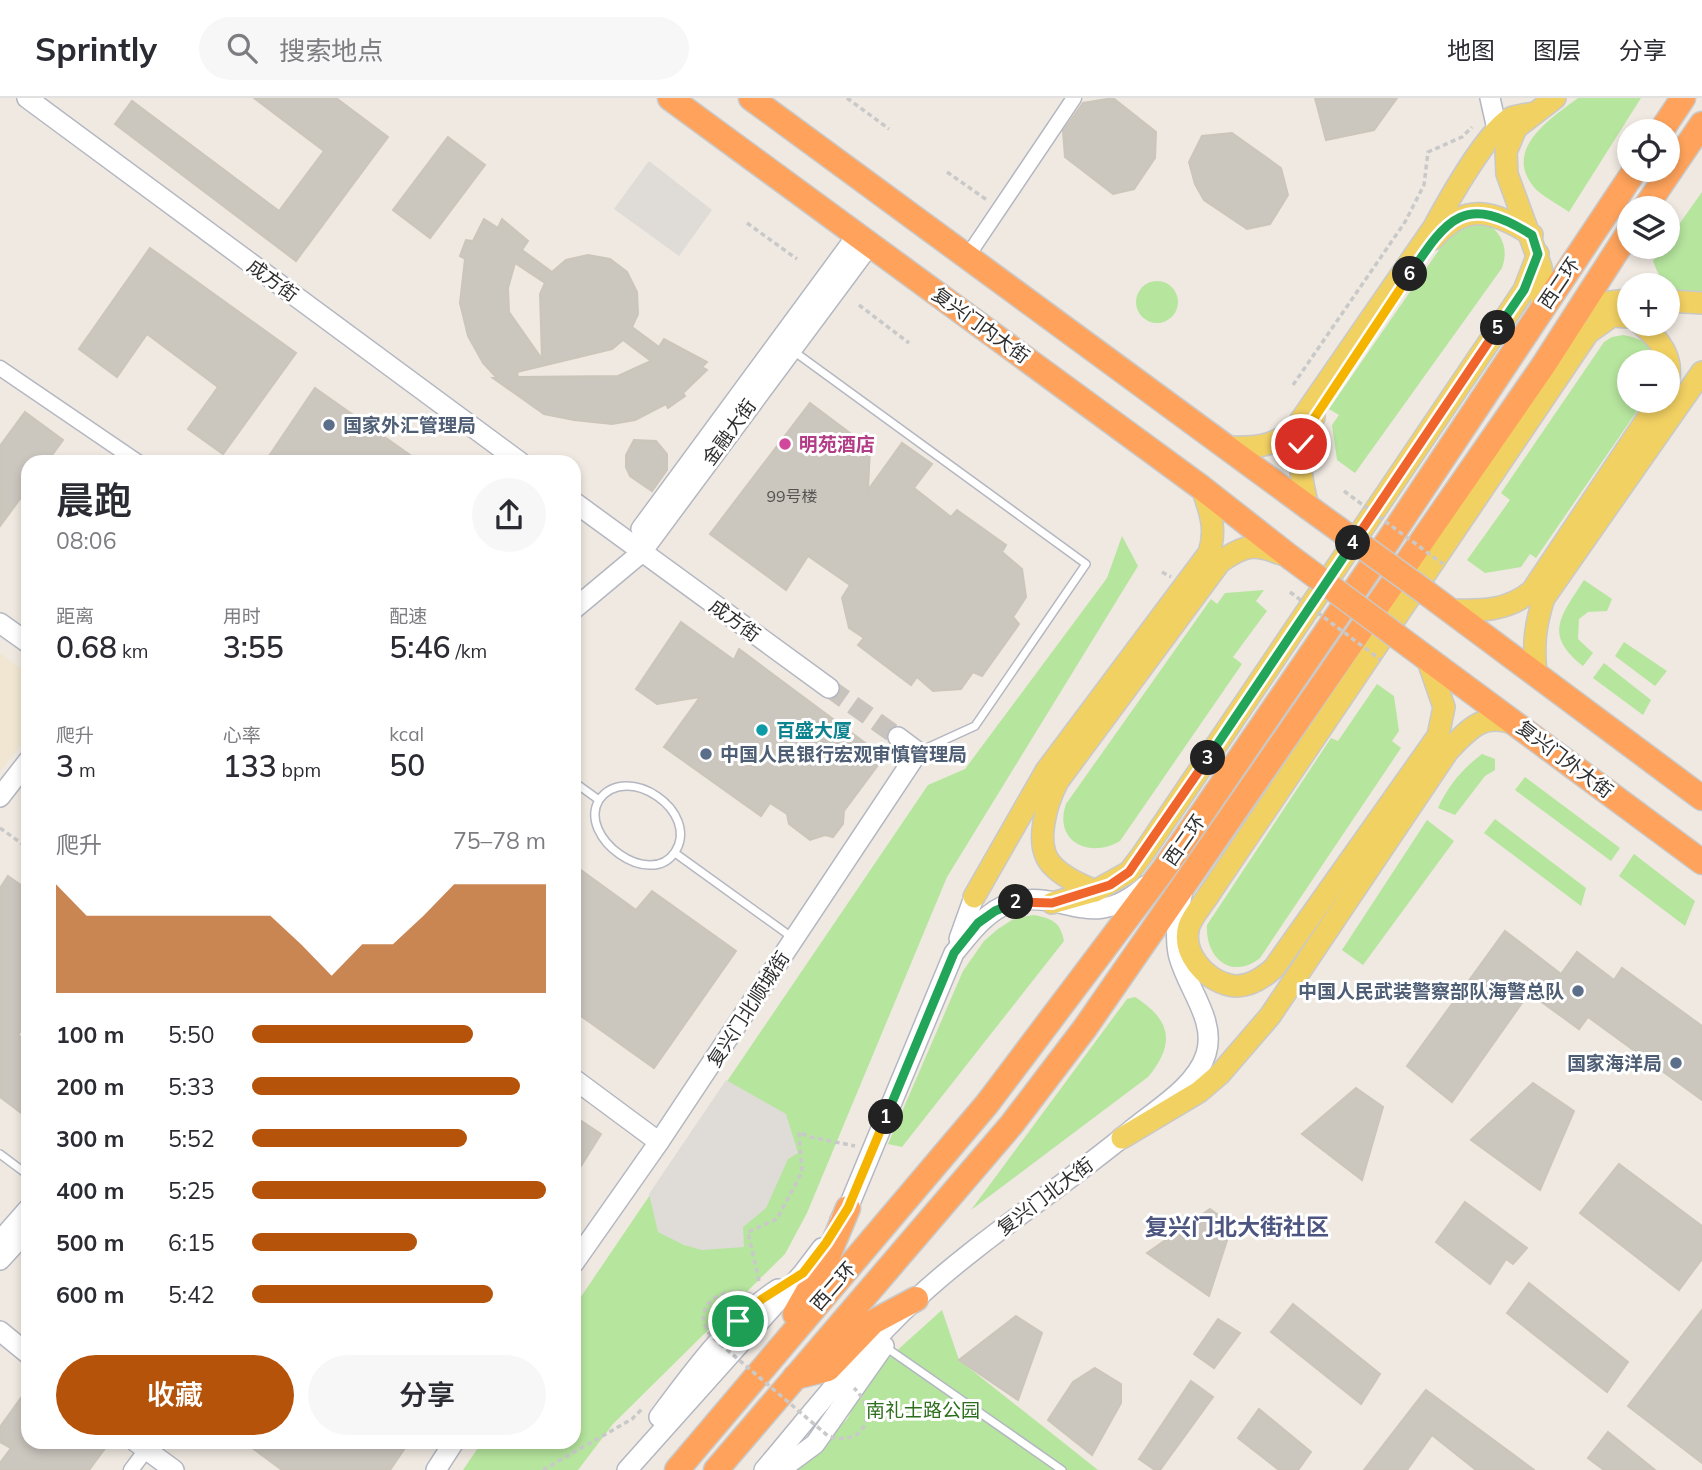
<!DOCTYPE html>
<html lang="zh">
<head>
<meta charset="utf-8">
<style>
	:root { --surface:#fff; --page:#f7f7f7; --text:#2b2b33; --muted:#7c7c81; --line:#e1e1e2; --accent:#b45309 }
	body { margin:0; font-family:Mulish,"Noto Sans SC",sans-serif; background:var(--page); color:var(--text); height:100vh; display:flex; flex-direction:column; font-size:26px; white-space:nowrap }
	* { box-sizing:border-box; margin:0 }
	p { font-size:23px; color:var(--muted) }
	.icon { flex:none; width:38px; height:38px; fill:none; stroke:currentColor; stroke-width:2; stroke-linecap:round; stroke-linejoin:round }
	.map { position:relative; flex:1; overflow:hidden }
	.panel { position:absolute; left:21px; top:357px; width:560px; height:994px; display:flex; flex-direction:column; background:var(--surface); border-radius:21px; box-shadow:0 4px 10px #0003 }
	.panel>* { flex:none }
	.fabs { position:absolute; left:1617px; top:21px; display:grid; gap:14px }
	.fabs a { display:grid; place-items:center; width:63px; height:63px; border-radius:50%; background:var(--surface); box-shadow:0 4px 10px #0003; font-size:35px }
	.pin { position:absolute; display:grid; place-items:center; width:60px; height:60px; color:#fff; margin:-30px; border:4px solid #fff; border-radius:50%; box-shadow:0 2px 7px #0007 }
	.km { position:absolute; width:35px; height:35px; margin:-18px; border-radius:50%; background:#222; color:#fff; font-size:19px; line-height:35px; text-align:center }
	.round { display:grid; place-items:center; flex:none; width:74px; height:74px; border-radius:37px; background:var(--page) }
	.headline { display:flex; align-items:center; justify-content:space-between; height:119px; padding:0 35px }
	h1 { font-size:38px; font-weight:600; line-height:52px }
	.stats { display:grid; grid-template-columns:repeat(3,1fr); gap:10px; height:119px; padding:7px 35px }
	.stats div { display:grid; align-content:center }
	.stats b { font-size:30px; font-weight:600 }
	.stats small { font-size:19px; font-weight:400 }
	.stats p { font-size:19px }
	.chart { height:196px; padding:14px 35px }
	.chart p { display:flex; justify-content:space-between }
	.chart svg { width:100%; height:126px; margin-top:7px; fill:var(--accent); opacity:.7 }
	.button { display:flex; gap:14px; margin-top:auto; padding:14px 35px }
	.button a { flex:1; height:80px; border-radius:42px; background:var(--accent); color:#fff; font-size:28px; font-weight:600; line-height:80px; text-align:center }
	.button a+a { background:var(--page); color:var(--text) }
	ul { padding:0 35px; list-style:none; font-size:23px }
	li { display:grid; grid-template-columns:112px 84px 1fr; align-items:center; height:52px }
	li i { height:18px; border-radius:9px; background:var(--accent) }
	header { display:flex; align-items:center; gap:42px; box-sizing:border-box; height:98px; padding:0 35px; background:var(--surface); border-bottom:2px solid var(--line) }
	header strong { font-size:33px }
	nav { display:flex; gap:38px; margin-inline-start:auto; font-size:24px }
	.search { width:490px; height:63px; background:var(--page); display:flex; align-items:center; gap:18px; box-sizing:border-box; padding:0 24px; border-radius:38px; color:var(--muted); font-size:26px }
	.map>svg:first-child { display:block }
	.education { fill:#f0e6d1 }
	.green { fill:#b6e59e }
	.plaza { fill:#dfdcd8 }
	.building { fill:#cbc7bf; stroke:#cbc5ba; stroke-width:2; fill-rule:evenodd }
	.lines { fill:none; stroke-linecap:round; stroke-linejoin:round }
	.secondary-tunnel { stroke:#c8c4bd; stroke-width:19; stroke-dasharray:19 10; stroke-linecap:butt }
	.lane-casing { stroke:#b4b7c1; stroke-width:10 }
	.street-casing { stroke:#b4b7c1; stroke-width:17 }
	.secondary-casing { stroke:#b4b7c1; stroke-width:22 }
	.primary-casing { stroke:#c9c9c9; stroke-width:24 }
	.highway-casing { stroke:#c9c9c9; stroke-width:27 }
	.path { stroke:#c9c9c9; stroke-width:3.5; stroke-dasharray:5 3.5; stroke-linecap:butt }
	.lane { stroke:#fff; stroke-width:7 }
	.street { stroke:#fff; stroke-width:14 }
	.secondary { stroke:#fff; stroke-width:19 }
	.primary { stroke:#f2d163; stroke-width:21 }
	.highway { stroke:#ffa35c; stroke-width:24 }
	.highway-bridge-casing { stroke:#c9c9c9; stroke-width:27; stroke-linecap:butt }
	.path-bridge { stroke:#c9c9c9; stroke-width:3.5; stroke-dasharray:5 3.5; stroke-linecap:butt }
	.highway-bridge { stroke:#ffa35c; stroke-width:24 }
	.split-1-casing { stroke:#fff; stroke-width:14 }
	.split-2-casing { stroke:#fff; stroke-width:14 }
	.split-3-casing { stroke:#fff; stroke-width:14 }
	.split-4-casing { stroke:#fff; stroke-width:14 }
	.split-5-casing { stroke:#fff; stroke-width:14 }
	.split-6-casing { stroke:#fff; stroke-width:14 }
	.split-7-casing { stroke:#fff; stroke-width:14 }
	.split-1 { stroke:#f5b400; stroke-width:9 }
	.split-2 { stroke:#22a559; stroke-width:9 }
	.split-3 { stroke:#f0652b; stroke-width:9 }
	.split-4 { stroke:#22a559; stroke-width:9 }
	.split-5 { stroke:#f0652b; stroke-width:9 }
	.split-6 { stroke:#22a559; stroke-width:9 }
	.split-7 { stroke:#f5b400; stroke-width:9 }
	.service-dot { fill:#5c6f8a; stroke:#fff; stroke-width:2.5 }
	.hotel-dot { fill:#d1479c; stroke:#fff; stroke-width:2.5 }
	.culture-dot { fill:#0f9aa8; stroke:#fff; stroke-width:2.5 }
	.labels { text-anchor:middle; stroke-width:6; stroke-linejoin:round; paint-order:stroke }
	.number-label { font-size:16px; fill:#555452 }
	.street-label { font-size:19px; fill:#2e2e2e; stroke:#fff }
	.service-label { font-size:19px; font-weight:bold; fill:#4e5e75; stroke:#fff; text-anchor:start }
	.hotel-label { font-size:19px; font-weight:bold; fill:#b23c85; stroke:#fff; text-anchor:start }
	.culture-label { font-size:19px; font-weight:bold; fill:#0d838f; stroke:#fff; text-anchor:start }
	.park-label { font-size:19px; fill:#2c6e1b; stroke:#fff }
	.quarter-label { font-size:23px; font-weight:bold; fill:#4d5680; stroke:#fff }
</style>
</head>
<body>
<header>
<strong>Sprintly</strong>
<div class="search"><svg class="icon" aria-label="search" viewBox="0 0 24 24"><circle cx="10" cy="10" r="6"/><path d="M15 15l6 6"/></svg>搜索地点</div>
<nav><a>地图</a><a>图层</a><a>分享</a></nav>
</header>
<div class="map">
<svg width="1702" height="1372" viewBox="0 0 1702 1372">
	<rect width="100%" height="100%" fill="#efe9e1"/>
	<path class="education" d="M0,555L28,576V638L0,673Z"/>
	<g class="green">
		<path d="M1578,0H1641L1569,114C1558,106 1541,98 1533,88C1503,50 1553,19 1578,0Z"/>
		<path d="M1702,94V198C1676,198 1661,187 1653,163L1663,149H1668V142Z"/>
		<path d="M1486,124C1502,136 1509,150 1502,170L1355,375L1337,362L1332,327L1339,317L1329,311L1452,133L1461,125Z"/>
		<circle cx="1157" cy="204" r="21"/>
		<path d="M1623,237C1639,240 1655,246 1657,264H1629V303H1644L1536,460L1530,456L1521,469L1485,475L1467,462L1510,402L1501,395L1604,244L1612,239Z"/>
		<path d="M1122,438L1138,468L947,779L807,1115L785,1156L613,1326L578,1372H463L482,1344H574V1209L928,687L965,671L1107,480Z"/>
		<path d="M1584,482L1612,501L1607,513L1588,514L1579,521L1578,541L1593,555L1583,568C1543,536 1561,518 1584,482Z"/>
		<path d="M1264,492L1256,503L1267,513L1233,559L1242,566L1120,743C1090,761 1053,744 1066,706L1211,501L1217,506L1225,495Z"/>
		<path d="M1624,544L1667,573L1655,588L1615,558Z"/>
		<path d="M1604,565L1651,602L1643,617L1593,580Z"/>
		<path d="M1377,586L1394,598L1399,633L1392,643L1401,650L1260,860C1231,883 1205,859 1207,827L1331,640L1338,643Z"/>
		<path d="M1482,656L1495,661V672L1485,678L1455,717L1438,710C1448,688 1462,671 1482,656Z"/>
		<path d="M1525,679L1620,750L1611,763L1515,692Z"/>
		<path d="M1495,721L1586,790L1581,808L1484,735Z"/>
		<path d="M1427,722L1454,743L1363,867L1342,852Z"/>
		<path d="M1634,756L1695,803L1685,828L1619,778Z"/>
		<path d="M1034,817C1053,821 1060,824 1064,843L902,1049L888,1046L963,873L984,843L998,831L1015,820Z"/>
		<path d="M1135,899C1171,922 1176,945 1148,979L971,1112L1127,901Z"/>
		<path d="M942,1212L959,1262L1098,1372H790L811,1358L848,1320L861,1291L883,1265Z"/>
	</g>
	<g class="plaza">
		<path d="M649,63L712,112L679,158L614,111Z"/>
		<path d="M726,982L786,1016L798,1055L788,1061L766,1110L743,1129L744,1149L702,1152L684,1147L658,1134L649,1096Z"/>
	</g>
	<g class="building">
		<path d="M254,0H336L388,39L296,163L115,26L132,3L279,113L324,53Z"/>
		<path d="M1113,0L1156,34L1155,60L1134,91L1113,96L1065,59L1063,33L1083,5Z"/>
		<path d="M1315,0H1397L1374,32L1326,42Z"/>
		<path d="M1232,35L1281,70L1288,97L1270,126L1247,131L1204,102L1195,86L1189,64L1202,38Z"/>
		<path d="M448,39L485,67L430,140L393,112Z"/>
		<path d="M484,121L498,130L502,121L528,143L522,152L552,174L566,162L588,157L610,161L627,174L637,194L638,216L632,229L659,249L664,241L707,264L702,269L707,272L683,295L685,298L668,310L666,306L635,322L612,326L574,322L544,316L493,280H497L483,265L468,238L460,205L465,161L460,158L466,142L473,143ZM515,165L545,185L540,196L542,261L509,214L508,190ZM623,242L651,263L618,278L518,279L517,274L612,251Z"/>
		<path d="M150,150L296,255L223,356L188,331L218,289L147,236L117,279L79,251Z"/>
		<path d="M315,290L420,364H265Z"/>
		<path d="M810,305L870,350L868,392L902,345L932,366L914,390L951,419L957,412L1006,447L1002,454L1022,471L1026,499L1013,519L1019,526L982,578L973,574L961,591L933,593L917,579L911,587L858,547L864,540L849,530L842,500L850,487L808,458L786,492L710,436Z"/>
		<path d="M25,314L63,342L47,364H28V390L0,428V348Z"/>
		<path d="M634,342L656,343L667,356V372L652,393L630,378L626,369V357Z"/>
		<path d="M681,524L734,562L739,551L884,659L844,713L843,726L833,739L825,737L810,742L789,726L787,716L770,705L761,718L664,649L700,599L657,606L636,591Z"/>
		<path d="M574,767L636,812L652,793L736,853L654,970L574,913Z"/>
		<path d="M8,778L28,792V924L18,937L28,945V1020L0,999V790Z"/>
		<path d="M1505,833L1561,876L1577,854L1614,882L1622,870L1702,928V1002L1588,919L1579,931L1529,895L1452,1004L1407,968Z"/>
		<path d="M1533,985L1574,1013L1540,1092L1471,1042Z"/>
		<path d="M1356,990L1383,1009L1362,1082L1302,1036Z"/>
		<path d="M574,1018L601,1036L574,1079Z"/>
		<path d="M1619,1066L1702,1128V1161L1679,1192L1580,1115Z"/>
		<path d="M1465,1104L1527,1150L1513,1166L1506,1161L1490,1186L1436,1144Z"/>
		<path d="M1210,1111L1232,1127L1209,1198L1147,1155Z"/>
		<path d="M1529,1185L1628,1264L1607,1294L1507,1215Z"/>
		<path d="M1293,1206L1380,1276L1361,1306L1271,1234Z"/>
		<path d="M1702,1212V1365L1628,1308Z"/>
		<path d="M1016,1218L1042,1235L1018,1302L959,1262Z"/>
		<path d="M1218,1221L1240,1235L1214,1270L1194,1256Z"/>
		<path d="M1095,1270L1121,1286V1305L1092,1357L1048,1322L1073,1284Z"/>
		<path d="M1191,1283L1213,1299L1160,1372H1155L1139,1361Z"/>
		<path d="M28,1290V1344H98L106,1349L89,1372H0V1365L11,1350L0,1344V1329Z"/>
		<path d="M1426,1292L1534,1372H1476L1432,1337L1407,1372H1364Z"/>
		<path d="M1259,1311L1311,1354L1298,1372H1279L1238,1340Z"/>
		<path d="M1608,1334L1655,1372H1604L1588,1360Z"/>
		<path d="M244,1344H409L390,1372H282Z"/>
	</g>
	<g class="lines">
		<path class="secondary-tunnel" d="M829,590L898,639"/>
		<g class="lane-casing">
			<g id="lane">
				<path d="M792,252L1086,466L975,628L918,654"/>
				<path d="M574,684L599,702C577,739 650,792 675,754C701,714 627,663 599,702"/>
				<path d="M675,755L793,840"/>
				<path d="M0,1056L28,1077"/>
				<path d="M884,1248L1062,1372"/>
			</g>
		</g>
		<g class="street-casing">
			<g id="street">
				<path d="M967,159L1074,0"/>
				<path d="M0,270L138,364"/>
				<path d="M131,1372L146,1352"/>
			</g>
		</g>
		<g class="secondary-casing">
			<g id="secondary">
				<path d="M27,0L520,364"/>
				<path d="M1490,0L1497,31"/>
				<path d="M574,404L829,590"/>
				<path d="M641,431L858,136"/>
				<path d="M574,511L641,455L871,145"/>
				<path d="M0,525L28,545"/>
				<path d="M0,699L28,663"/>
				<path d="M959,841L974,799"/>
				<path d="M574,981L659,1044"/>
				<path d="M840,1122L848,1110L954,855C970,836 985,814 1010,805C1062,789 1090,837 1145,788"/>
				<path d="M0,1143L28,1111"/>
				<path d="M0,1162L23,1137"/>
				<path d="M574,1165L659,1044L918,654L898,639"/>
				<path d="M0,1233L28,1256"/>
				<path d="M659,1319C694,1272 728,1224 778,1191"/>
				<path d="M136,1344L174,1372"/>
				<path d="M436,1372L454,1344"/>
				<path d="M627,1372L803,1175L822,1150"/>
				<path d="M764,1372C813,1314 860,1253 916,1201C982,1140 1059,1092 1129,1034C1155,1012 1196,989 1206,956C1217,921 1185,888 1178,855C1174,834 1179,814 1183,792"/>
				<path d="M780,1372L815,1346L884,1248"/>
			</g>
		</g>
		<g class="primary-casing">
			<g id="primary">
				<path d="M1433,141C1466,103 1494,113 1532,137"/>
				<path d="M1668,203L1702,205"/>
				<path d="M1542,211L1541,169L1507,76L1506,54L1516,30L1555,0"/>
				<path d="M1594,213L1609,204L1629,202"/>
				<path d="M1641,226C1659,241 1674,259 1668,284"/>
				<path d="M1227,349C1254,350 1272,349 1294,332L1434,129C1447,105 1490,28 1513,19C1520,17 1528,16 1535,15"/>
				<path d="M1308,409C1300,374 1293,351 1314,319"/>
				<path d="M1281,456C1254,445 1244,447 1220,464L1058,683C1047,704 1033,747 1052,767C1063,779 1080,786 1095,793L1129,774L1142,757L1514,207L1524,192L1538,156"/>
				<path d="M1451,512C1482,513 1507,513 1532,493L1659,303"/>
				<path d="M1427,560L1444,609L1438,638L1274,870C1263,880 1246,891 1229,887C1205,881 1181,855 1189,828C1193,817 1204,805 1210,795L1588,235L1612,218L1629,219"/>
				<path d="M1536,575C1533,547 1535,527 1544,500L1702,274"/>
				<path d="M974,799L1046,673L1209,455C1217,431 1210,413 1202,390"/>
				<path d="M1052,805L1095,793"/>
				<path d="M1122,1040L1199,994L1220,976L1270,918L1448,653C1470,630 1483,614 1515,626"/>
			</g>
		</g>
		<g class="highway-casing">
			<g id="highway">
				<path d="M670,0L1202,390L1290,459"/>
				<path d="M751,0L1308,409"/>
				<path d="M1661,33L1683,0"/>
				<path d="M1645,110L1702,26"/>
				<path d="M1428,496L1702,700"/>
				<path d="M1398,539L1702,764"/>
				<path d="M795,1216L828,1158L848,1110"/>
				<path d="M795,1279L828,1271L873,1224L916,1201"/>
				<path d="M677,1372L987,1006L1164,771L1368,473L1635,72"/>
				<path d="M716,1372L1012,1026L1085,930L1543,268L1629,134"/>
			</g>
		</g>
		<g class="path">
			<path d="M847,0L889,31"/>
			<path d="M947,74L987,102"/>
			<path d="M747,125L797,161"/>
			<path d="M859,207L909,245"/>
			<path d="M1293,287L1405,124L1424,87L1428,54L1462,39L1472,29"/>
			<path d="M1162,474L1171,479"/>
			<path d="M0,730L28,750"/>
			<path d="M759,1183L748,1134L777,1121L802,1074L799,1034L810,1039L855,1048"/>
			<path d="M543,1372L632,1321L642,1311"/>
		</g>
		<use href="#lane" class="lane"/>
		<use href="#street" class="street"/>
		<use href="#secondary" class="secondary"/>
		<use href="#primary" class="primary"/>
		<use href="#highway" class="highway"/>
		<g class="highway-bridge-casing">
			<g id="highway-bridge">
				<path d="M1308,409L1428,496"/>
				<path d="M1290,459L1398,539"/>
			</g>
		</g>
		<g class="path-bridge">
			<path d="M1344,393L1443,466"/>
			<path d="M1290,494L1381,562"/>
			<path d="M751,1196C722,1186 688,1209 711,1238L828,1338C864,1350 880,1315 854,1290"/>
		</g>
		<use href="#highway-bridge" class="highway-bridge"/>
	</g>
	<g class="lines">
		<g class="split-1-casing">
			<path id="split-1" d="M738,1223L762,1201L803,1175L826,1145L848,1110L886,1019"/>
		</g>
		<g class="split-2-casing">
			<path id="split-2" d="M886,1019L954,855L978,825L995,813L1016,804"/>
		</g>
		<g class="split-3-casing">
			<path id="split-3" d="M1016,804L1052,805L1110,787L1129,774L1208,660"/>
		</g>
		<g class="split-4-casing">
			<path id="split-4" d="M1208,660L1353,445"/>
		</g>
		<g class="split-5-casing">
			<path id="split-5" d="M1353,445L1498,230"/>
		</g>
		<g class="split-6-casing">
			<path id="split-6" d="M1410,176C1448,119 1465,95 1532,137L1538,156L1524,192L1498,230"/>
		</g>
		<g class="split-7-casing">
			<path id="split-7" d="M1301,346L1303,337L1410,176"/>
		</g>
		<use href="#split-1" class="split-1"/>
		<use href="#split-2" class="split-2"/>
		<use href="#split-3" class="split-3"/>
		<use href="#split-4" class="split-4"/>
		<use href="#split-5" class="split-5"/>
		<use href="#split-6" class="split-6"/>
		<use href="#split-7" class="split-7"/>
	</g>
	<g class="service-dot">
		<circle cx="329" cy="327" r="7"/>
		<circle cx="706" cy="656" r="7"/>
		<circle cx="1578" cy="893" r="7"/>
		<circle cx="1676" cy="965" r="7"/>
	</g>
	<circle class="hotel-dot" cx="785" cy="346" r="7"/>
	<circle class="culture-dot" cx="762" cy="632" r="7"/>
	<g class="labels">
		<g class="number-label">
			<text x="792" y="404">99号楼</text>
		</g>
		<g class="street-label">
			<text transform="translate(273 182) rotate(36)" y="7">成方街</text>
			<text transform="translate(1559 185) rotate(-56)" y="7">西二环</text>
			<text transform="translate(981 227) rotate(36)" y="7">复兴门内大街</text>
			<text transform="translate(729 334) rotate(-54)" y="7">金融大街</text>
			<text transform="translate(735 522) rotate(36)" y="7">成方街</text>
			<text transform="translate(1565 661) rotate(37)" y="7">复兴门外大街</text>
			<text transform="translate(1184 742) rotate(-55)" y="7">西二环</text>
			<text transform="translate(748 911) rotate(-57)" y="7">复兴门北顺城街</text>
			<text transform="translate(1045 1098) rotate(-37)" y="7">复兴门北大街</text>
			<text transform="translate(833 1188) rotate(-49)" y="7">西二环</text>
		</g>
		<g class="service-label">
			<text x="343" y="334">国家外汇管理局</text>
			<text x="720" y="663">中国人民银行宏观审慎管理局</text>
			<text x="1564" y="900" text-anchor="end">中国人民武装警察部队海警总队</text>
			<text x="1662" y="972" text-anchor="end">国家海洋局</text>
		</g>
		<g class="hotel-label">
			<text x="799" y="353">明苑酒店</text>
		</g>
		<g class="culture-label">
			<text x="776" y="639">百盛大厦</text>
		</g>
		<g class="park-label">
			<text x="923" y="1319">南礼士路公园</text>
		</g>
		<g class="quarter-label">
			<text x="1237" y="1137">复兴门北大街社区</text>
		</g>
	</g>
</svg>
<div class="fabs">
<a><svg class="icon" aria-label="locate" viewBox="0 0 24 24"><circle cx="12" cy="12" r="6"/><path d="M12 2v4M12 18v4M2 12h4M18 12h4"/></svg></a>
<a><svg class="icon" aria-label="layers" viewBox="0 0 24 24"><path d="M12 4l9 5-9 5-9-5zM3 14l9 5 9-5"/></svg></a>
<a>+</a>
<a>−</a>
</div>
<div class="pin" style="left:738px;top:1223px;background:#1e9e55"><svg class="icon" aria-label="arrive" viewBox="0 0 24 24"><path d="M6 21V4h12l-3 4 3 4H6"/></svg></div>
<div class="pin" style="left:1301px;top:346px;background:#d93025"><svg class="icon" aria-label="check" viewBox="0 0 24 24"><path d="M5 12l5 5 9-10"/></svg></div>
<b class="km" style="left:886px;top:1019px">1</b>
<b class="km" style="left:1016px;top:804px">2</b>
<b class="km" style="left:1208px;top:660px">3</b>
<b class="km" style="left:1353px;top:445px">4</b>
<b class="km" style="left:1498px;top:230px">5</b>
<b class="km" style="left:1410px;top:176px">6</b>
<section class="panel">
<div class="headline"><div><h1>晨跑</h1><p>08:06</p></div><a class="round"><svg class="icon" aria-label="share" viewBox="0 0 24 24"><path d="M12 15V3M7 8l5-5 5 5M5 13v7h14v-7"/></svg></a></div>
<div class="stats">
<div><p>距离</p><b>0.68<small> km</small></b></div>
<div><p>用时</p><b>3:55</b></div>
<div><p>配速</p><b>5:46<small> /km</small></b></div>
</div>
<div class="stats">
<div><p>爬升</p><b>3<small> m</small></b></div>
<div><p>心率</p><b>133<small> bpm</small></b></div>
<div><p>kcal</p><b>50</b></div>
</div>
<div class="chart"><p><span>爬升</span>75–78 m</p>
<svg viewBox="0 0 160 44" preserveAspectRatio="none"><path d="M0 44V6L10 17L20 17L30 17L40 17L50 17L60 17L70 17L80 27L90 38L100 27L110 27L120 17L130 6L140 6L150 6L160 6V44z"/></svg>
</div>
<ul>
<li><b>100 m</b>5:50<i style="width:75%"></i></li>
<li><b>200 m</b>5:33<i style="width:91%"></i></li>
<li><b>300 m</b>5:52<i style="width:73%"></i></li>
<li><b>400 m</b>5:25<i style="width:100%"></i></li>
<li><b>500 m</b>6:15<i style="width:56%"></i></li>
<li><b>600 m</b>5:42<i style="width:82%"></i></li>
</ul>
<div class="button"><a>收藏</a><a>分享</a></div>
</section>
</div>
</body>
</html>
